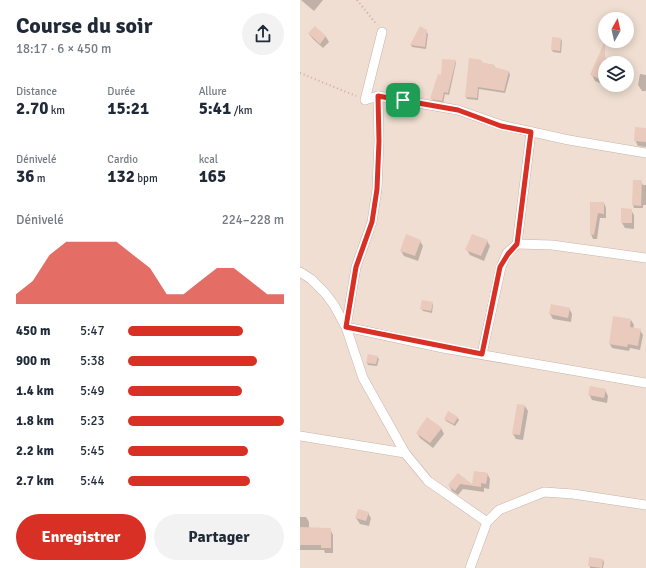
<!DOCTYPE html>
<html lang="fr">
<head>
<meta charset="utf-8">
<style>
	:root { --surface:#fff; --page:#f2f2f3; --text:#1f2937; --muted:#747a83; --accent:#d93025 }
	body { margin:0; font-family:Signika,sans-serif; background:var(--page); color:var(--text); height:100vh; display:flex; flex-direction:column; font-size:15px; white-space:nowrap }
	* { box-sizing:border-box; margin:0 }
	p { font-size:13px; color:var(--muted) }
	.icon { flex:none; width:22px; height:22px; fill:none; stroke:currentColor; stroke-width:2; stroke-linecap:round; stroke-linejoin:round }
	.map { position:relative; flex:1; overflow:hidden }
	.drawer { display:flex; flex-direction:column; background:var(--surface); width:300px }
	.drawer>* { flex:none }
	.needle { width:26px; rotate:8deg }
	.controls { position:absolute; left:298px; top:12px; display:grid; gap:8px }
	.controls a { display:grid; place-items:center; width:36px; height:36px; border-radius:50%; background:var(--surface); box-shadow:0 2px 10px #0003; font-size:20px }
	.pin { position:absolute; display:grid; place-items:center; width:34px; height:34px; color:#fff; margin:-17px; border-radius:8px; box-shadow:0 2px 6px #0006 }
	.round { display:grid; place-items:center; flex:none; width:42px; height:42px; border-radius:21px; background:var(--page) }
	.head { display:flex; align-items:center; justify-content:space-between; height:68px; padding:0 16px }
	h1 { font-size:22px; font-weight:800; line-height:30px }
	.figures { display:grid; grid-template-columns:repeat(3,1fr); gap:6px; height:68px; padding:4px 16px }
	.figures div { display:grid; align-content:center }
	.figures b { font-size:17px; font-weight:800 }
	.figures small { font-size:11px; font-weight:400 }
	.figures p { font-size:11px }
	.chart { height:112px; padding:8px 16px }
	.chart p { display:flex; justify-content:space-between }
	.chart svg { width:100%; height:72px; margin-top:4px; fill:var(--accent); opacity:.7 }
	.primary-button { display:flex; gap:8px; margin-top:auto; padding:8px 16px }
	.primary-button a { flex:1; height:46px; border-radius:24px; background:var(--accent); color:#fff; font-size:16px; font-weight:800; line-height:46px; text-align:center }
	.primary-button a+a { background:var(--page); color:var(--text) }
	ul { padding:0 16px; list-style:none; font-size:13px }
	li { display:grid; grid-template-columns:64px 48px 1fr; align-items:center; height:30px }
	li i { height:10px; border-radius:5px; background:var(--accent) }
	main { display:flex; flex:1; min-height:0 }
	.map>svg:first-child { display:block }
	.residential { fill:#efded1; fill-rule:evenodd }
	.shadow { fill:#0003 }
	.building { fill:#eacabd }
	.lines { fill:none; stroke-linecap:round; stroke-linejoin:round }
	.minor-casing { stroke:#c7b4ab; stroke-width:10 }
	.path { stroke:#ceada1; stroke-width:2; stroke-dasharray:1 3; stroke-linecap:butt }
	.minor { stroke:#fff; stroke-width:9 }
	.route-casing { stroke:#fff; stroke-width:8 }
	.route { stroke:#d93025; stroke-width:5 }
</style>
</head>
<body>
<main>
<section class="drawer">
<div class="head"><div><h1>Course du soir</h1><p>18:17 · 6 × 450 m</p></div><a class="round"><svg class="icon" aria-label="share" viewBox="0 0 24 24"><path d="M12 15V3M7 8l5-5 5 5M5 13v7h14v-7"/></svg></a></div>
<div class="figures">
<div><p>Distance</p><b>2.70<small> km</small></b></div>
<div><p>Durée</p><b>15:21</b></div>
<div><p>Allure</p><b>5:41<small> /km</small></b></div>
</div>
<div class="figures">
<div><p>Dénivelé</p><b>36<small> m</small></b></div>
<div><p>Cardio</p><b>132<small> bpm</small></b></div>
<div><p>kcal</p><b>165</b></div>
</div>
<div class="chart"><p><span>Dénivelé</span>224–228 m</p>
<svg viewBox="0 0 160 44" preserveAspectRatio="none"><path d="M0 44V38L10 30L20 14L30 6L40 6L50 6L60 6L70 14L80 22L90 38L100 38L110 30L120 22L130 22L140 30L150 38L160 38V44z"/></svg>
</div>
<ul>
<li><b>450 m</b>5:47<i style="width:74%"></i></li>
<li><b>900 m</b>5:38<i style="width:83%"></i></li>
<li><b>1.4 km</b>5:49<i style="width:73%"></i></li>
<li><b>1.8 km</b>5:23<i style="width:100%"></i></li>
<li><b>2.2 km</b>5:45<i style="width:77%"></i></li>
<li><b>2.7 km</b>5:44<i style="width:78%"></i></li>
</ul>
<div class="primary-button"><a>Enregistrer</a><a>Partager</a></div>
</section>
<div class="map">
<svg width="346" height="568" viewBox="0 0 346 568">
	<rect width="100%" height="100%" fill="#f8ede2"/>
	<path class="residential" d="M0,0H346V568H0ZM305,19H327V41H305ZM305,63H327V85H305Z"/>
	<g class="shadow">
		<path d="M1,0H23L14,11Z"/>
		<path d="M15,27L26,37L29,42L23,48L13,39L9,34Z"/>
		<path d="M126,31L128,34L126,49L112,47L111,45Z"/>
		<path d="M261,39L262,41L261,53L253,52L252,50Z"/>
		<path d="M300,56L315,63H305V85L295,81L292,75Z"/>
		<path d="M155,61L156,63L149,95L145,94L143,103L133,101L132,99L142,76Z"/>
		<path d="M181,61L182,63L194,65L195,68L209,72L210,75L205,93L179,89L178,100L167,99L166,97Z"/>
		<path d="M340,74L346,75V91H342L338,85Z"/>
		<path d="M305,85H319L317,90Z"/>
		<path d="M346,129V147L338,146L335,140Z"/>
		<path d="M334,181H341L343,185H346V205H343V208H334L333,205Z"/>
		<path d="M291,203H304L306,208V218H300L297,239H293L291,234Z"/>
		<path d="M322,209L331,210L334,215V229L325,228L322,223Z"/>
		<path d="M120,241L123,246L118,261L104,256L101,251Z"/>
		<path d="M187,241L190,246L184,261L170,255L167,250Z"/>
		<path d="M132,303L133,305L132,313L123,311L121,308Z"/>
		<path d="M269,308L272,314L271,322L253,319L250,314Z"/>
		<path d="M331,320L334,325L333,329L340,330L343,335L340,350L330,348L329,351L312,348L310,344Z"/>
		<path d="M77,357L79,359L77,366L68,365L67,363Z"/>
		<path d="M305,390L308,396L307,403L292,400L289,394Z"/>
		<path d="M225,406L228,411L223,440L216,439L213,434Z"/>
		<path d="M157,417L159,420L155,426L146,421L145,419Z"/>
		<path d="M141,428L144,434L133,448L120,438L117,433Z"/>
		<path d="M175,472L187,473L190,479L189,489L184,488V492L163,489L158,495L152,491L149,485L158,474L173,486Z"/>
		<path d="M68,513L71,518L69,526L60,524L56,518Z"/>
		<path d="M0,517H6L9,522V529H30L33,535V553H25L24,550H0Z"/>
		<path d="M290,558L303,560L304,562L303,568H290Z"/>
	</g>
	<g class="building">
		<path d="M15,26L26,36L20,44L8,33Z"/>
		<path d="M120,26L127,30L125,47L110,45Z"/>
		<path d="M252,37L261,38L260,51L251,50Z"/>
		<path d="M305,41V81L290,75Z"/>
		<path d="M169,58L182,60L181,62L194,65V67L209,71L204,91L178,87L177,98L165,97Z"/>
		<path d="M142,59L156,60L148,93L144,92L142,101L130,99L138,74L141,75Z"/>
		<path d="M335,127L346,128V142L334,141Z"/>
		<path d="M333,180H342L341,206L332,205Z"/>
		<path d="M290,202H304V214L298,213L294,235L290,234Z"/>
		<path d="M321,208L332,209V223H321Z"/>
		<path d="M106,234L121,240L115,256L100,251Z"/>
		<path d="M172,234L188,240L181,256L165,250Z"/>
		<path d="M122,300L133,302L131,311L120,309Z"/>
		<path d="M251,304L270,308L268,318L249,314Z"/>
		<path d="M313,316L331,319L330,327L341,329L338,346L328,344L327,347L309,344Z"/>
		<path d="M68,354L78,356L76,364L66,363Z"/>
		<path d="M290,386L306,389L304,398L288,395Z"/>
		<path d="M217,404L225,405L220,435L212,434Z"/>
		<path d="M148,411L158,417L154,424L144,419Z"/>
		<path d="M127,417L142,428L130,443L116,433Z"/>
		<path d="M174,471L188,473L186,484L181,483V487L160,484L155,491L148,485L158,473L172,484Z"/>
		<path d="M58,509L69,512L66,521L55,518Z"/>
		<path d="M0,527L31,528V548H21V545H0Z"/>
		<path d="M289,557L303,559L302,568L288,566Z"/>
	</g>
	<g class="lines">
		<g class="minor-casing">
			<g id="minor">
				<path d="M78,96L158,110L201,125L269,140L346,153"/>
				<path d="M217,244L252,245L346,258"/>
				<path d="M0,272L11,279L25,293L34,305L46,327L63,378L105,453L128,481L187,522"/>
				<path d="M46,327L56,267L72,222L77,189L79,141L78,96L65,100L82,32"/>
				<path d="M46,327L143,348L346,383"/>
				<path d="M182,354L201,267L207,253L217,244L231,132"/>
				<path d="M0,436L105,453"/>
				<path d="M170,568L187,522L199,510L244,492L273,494L346,505"/>
			</g>
		</g>
		<g class="path">
			<path d="M57,0L77,25"/>
			<path d="M0,73L56,96"/>
		</g>
		<use href="#minor" class="minor"/>
	</g>
	<g class="lines">
		<g class="route-casing">
			<path id="route" d="M78,96L158,110L201,126L231,132L217,244L208,254L200,267L182,354L46,327L56,267L72,222L77,189L79,141Z"/>
		</g>
		<use href="#route" class="route"/>
	</g>
</svg>
<div class="controls">
<a><svg class="needle" viewBox="-14 -14 28 28"><path d="M0-13l5 13h-10z" fill="#e53935"/><path d="M0 13l5-13h-10z" fill="#747a83"/></svg></a>
<a><svg class="icon" aria-label="layers" viewBox="0 0 24 24"><path d="M12 4l9 5-9 5-9-5zM3 14l9 5 9-5"/></svg></a>
</div>
<div class="pin" style="left:103px;top:100px;background:#1e9e55"><svg class="icon" aria-label="arrive" viewBox="0 0 24 24"><path d="M6 21V4h12l-3 4 3 4H6"/></svg></div>
</div>
</main>
</body>
</html>
